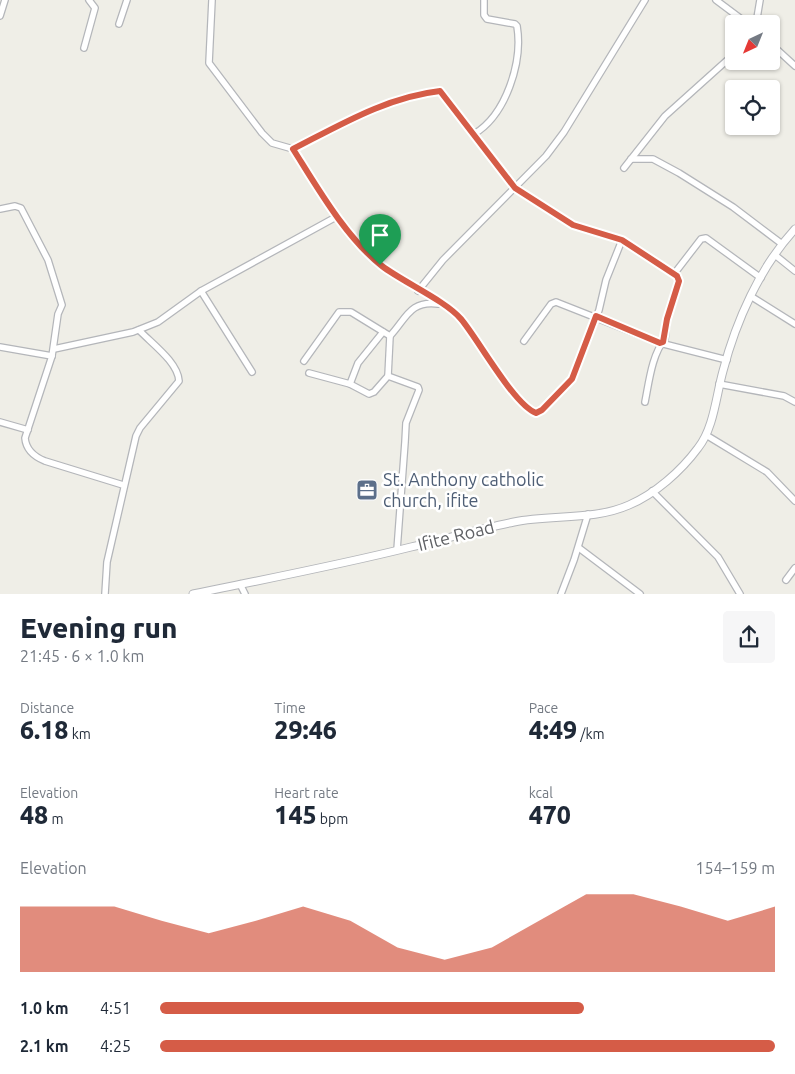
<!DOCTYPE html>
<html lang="en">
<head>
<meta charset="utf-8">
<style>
	:root { --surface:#fff; --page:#f6f6f7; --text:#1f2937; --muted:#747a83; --accent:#d55c47 }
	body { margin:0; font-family:Ubuntu,sans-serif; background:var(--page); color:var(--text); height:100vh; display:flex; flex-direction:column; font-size:19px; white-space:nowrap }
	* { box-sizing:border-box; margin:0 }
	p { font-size:16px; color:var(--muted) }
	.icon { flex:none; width:28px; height:28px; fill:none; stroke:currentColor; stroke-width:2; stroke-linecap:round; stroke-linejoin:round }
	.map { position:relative; height:594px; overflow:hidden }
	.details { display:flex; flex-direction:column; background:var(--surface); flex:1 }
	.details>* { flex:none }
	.needle { width:32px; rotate:223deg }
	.buttons { position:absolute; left:725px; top:15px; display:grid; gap:10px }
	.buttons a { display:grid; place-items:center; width:55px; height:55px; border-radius:5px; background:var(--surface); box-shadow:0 1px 4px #0004; font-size:25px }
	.pin { position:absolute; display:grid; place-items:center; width:42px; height:42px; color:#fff; margin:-51px -21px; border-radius:50% 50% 50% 0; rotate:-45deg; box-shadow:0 0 5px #0007 }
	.pin .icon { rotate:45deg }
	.round { display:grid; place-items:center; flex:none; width:52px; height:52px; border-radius:5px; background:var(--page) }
	.summary { display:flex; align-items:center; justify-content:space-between; height:85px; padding:0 20px }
	h1 { font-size:28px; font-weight:800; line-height:38px }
	.metrics { display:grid; grid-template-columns:repeat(3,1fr); gap:8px; height:85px; padding:5px 20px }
	.metrics div { display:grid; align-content:center }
	.metrics b { font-size:25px; font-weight:800 }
	.metrics small { font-size:14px; font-weight:400 }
	.metrics p { font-size:14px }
	.chart { height:140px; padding:10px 20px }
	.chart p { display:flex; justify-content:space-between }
	.chart svg { width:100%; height:90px; margin-top:5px; fill:var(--accent); opacity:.7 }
	ul { padding:0 20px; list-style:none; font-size:16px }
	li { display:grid; grid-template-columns:80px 60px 1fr; align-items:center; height:38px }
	li i { height:12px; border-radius:6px; background:var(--accent) }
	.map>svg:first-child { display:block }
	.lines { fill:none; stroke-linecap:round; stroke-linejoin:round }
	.minor-casing { stroke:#b4b6ba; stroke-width:8 }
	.tertiary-casing { stroke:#b4b6ba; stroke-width:9 }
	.minor { stroke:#fff; stroke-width:5.5 }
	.tertiary { stroke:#fff; stroke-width:7 }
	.route-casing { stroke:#fff; stroke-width:10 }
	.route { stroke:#d55c47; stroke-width:6 }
	.labels { text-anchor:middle; stroke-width:5; stroke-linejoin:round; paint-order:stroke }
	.service-label { font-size:18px; fill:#4e5e75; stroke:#fff; text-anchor:start }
	.street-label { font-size:18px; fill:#5f6165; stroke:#fff }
</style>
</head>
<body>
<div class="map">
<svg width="795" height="594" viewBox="0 0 795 594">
	<rect width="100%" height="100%" fill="#efeee7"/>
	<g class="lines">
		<g class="minor-casing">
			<g id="minor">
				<path d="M212,0L209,63L262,133L272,143L293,149C340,125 387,97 440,91L515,188L573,225L622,240L677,276L679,281L667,319L665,339C652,354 649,382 645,402"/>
				<path d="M716,0L748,24"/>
				<path d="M0,16L5,0"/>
				<path d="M119,24L127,0"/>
				<path d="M756,24L760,0"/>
				<path d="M771,44L795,66"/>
				<path d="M84,48L95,8L89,0"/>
				<path d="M474,134C506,115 523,62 517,26L515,24L487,19L484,15V0"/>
				<path d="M293,149C318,187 346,238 382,266C403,282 446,302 461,319C478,339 514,405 536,413L542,410L572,379L599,310L606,280L622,240"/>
				<path d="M631,159H653L679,173L733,207L782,244"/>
				<path d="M624,168L665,116L734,54"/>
				<path d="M0,209L15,206L21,208L48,260L62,305L58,314L52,356L25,438C26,450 35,457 45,461L123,485"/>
				<path d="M775,255L795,271"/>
				<path d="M674,274L701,239L706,238L761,278"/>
				<path d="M201,291L252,372"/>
				<path d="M418,291L443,260L546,156L564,132L645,0"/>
				<path d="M752,297L795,324"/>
				<path d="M524,341L551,304L556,302L660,343L727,360"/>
				<path d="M0,347L52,356"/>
				<path d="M54,349L133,332L158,322L201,291L336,217"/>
				<path d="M304,361L339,312H351L390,336C406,319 410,300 438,304"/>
				<path d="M309,373L350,384L369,394L374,392L388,376L418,387L419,390L406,423L405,442L397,550"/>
				<path d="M388,376L390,336"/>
				<path d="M350,384L358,363L383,332"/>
				<path d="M719,384L784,396L795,402"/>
				<path d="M0,422L28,430"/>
				<path d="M706,435L767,472L795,501"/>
				<path d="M652,491L718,557L740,594"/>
				<path d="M579,548L640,594"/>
				<path d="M786,580L795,568"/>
				<path d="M240,584L245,594"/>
				<path d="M105,594L107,562L136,436L140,428L179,381C178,362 151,343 139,330"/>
				<path d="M561,594L574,560L588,514"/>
			</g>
		</g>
		<g class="tertiary-casing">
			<path id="tertiary" d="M193,594C266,579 339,565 411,547C445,539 479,529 514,522C551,514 593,521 629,505C655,494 681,471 698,448C714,428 716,396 723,371C736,321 760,267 795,229"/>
		</g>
		<use href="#minor" class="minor"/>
		<use href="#tertiary" class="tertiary"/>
	</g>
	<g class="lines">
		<g class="route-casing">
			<path id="route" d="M440,91L515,188L573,225L622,240L677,276L679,281L667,319L663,342L660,343L596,316L572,379L542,410L536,413C514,405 478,339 461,319C446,301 403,282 382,266C346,238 317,187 293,149C340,125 387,97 440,91Z"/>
		</g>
		<use href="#route" class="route"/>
	</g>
	<defs>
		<g id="office-square" transform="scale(1.125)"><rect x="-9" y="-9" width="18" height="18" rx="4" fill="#5c6f8a" stroke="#fff"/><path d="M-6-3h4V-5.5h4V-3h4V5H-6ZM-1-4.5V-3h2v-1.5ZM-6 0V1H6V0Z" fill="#fff"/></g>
	</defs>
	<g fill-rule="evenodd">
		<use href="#office-square" x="367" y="490"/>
	</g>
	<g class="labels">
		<g class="service-label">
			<text x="383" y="486">St. Anthony catholic<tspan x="383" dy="21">church, ifite</tspan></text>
		</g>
		<g class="street-label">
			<text transform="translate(456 536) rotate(-14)" y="6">Ifite Road</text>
		</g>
	</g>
</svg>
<div class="buttons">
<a><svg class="needle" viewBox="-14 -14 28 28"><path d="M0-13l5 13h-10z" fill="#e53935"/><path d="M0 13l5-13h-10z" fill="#747a83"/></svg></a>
<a><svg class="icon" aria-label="locate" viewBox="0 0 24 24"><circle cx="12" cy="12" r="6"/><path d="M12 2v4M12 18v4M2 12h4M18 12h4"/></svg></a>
</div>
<div class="pin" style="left:380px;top:265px;background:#1e9e55"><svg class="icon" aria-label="arrive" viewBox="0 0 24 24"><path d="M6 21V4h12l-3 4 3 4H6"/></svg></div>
</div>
<section class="details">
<div class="summary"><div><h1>Evening run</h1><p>21:45 · 6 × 1.0 km</p></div><a class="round"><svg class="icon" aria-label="share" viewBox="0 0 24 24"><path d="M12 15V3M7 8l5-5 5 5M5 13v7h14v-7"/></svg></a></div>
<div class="metrics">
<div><p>Distance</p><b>6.18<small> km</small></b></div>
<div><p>Time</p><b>29:46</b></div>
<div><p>Pace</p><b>4:49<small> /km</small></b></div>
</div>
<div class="metrics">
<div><p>Elevation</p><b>48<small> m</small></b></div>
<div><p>Heart rate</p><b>145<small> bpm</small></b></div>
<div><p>kcal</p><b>470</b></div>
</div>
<div class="chart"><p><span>Elevation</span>154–159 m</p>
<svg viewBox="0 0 160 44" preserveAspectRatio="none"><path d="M0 44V12L10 12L20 12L30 19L40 25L50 19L60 12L70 19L80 32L90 38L100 32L110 19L120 6L130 6L140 12L150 19L160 12V44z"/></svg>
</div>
<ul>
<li><b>1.0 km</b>4:51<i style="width:69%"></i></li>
<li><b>2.1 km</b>4:25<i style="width:100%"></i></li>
</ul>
</section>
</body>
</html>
